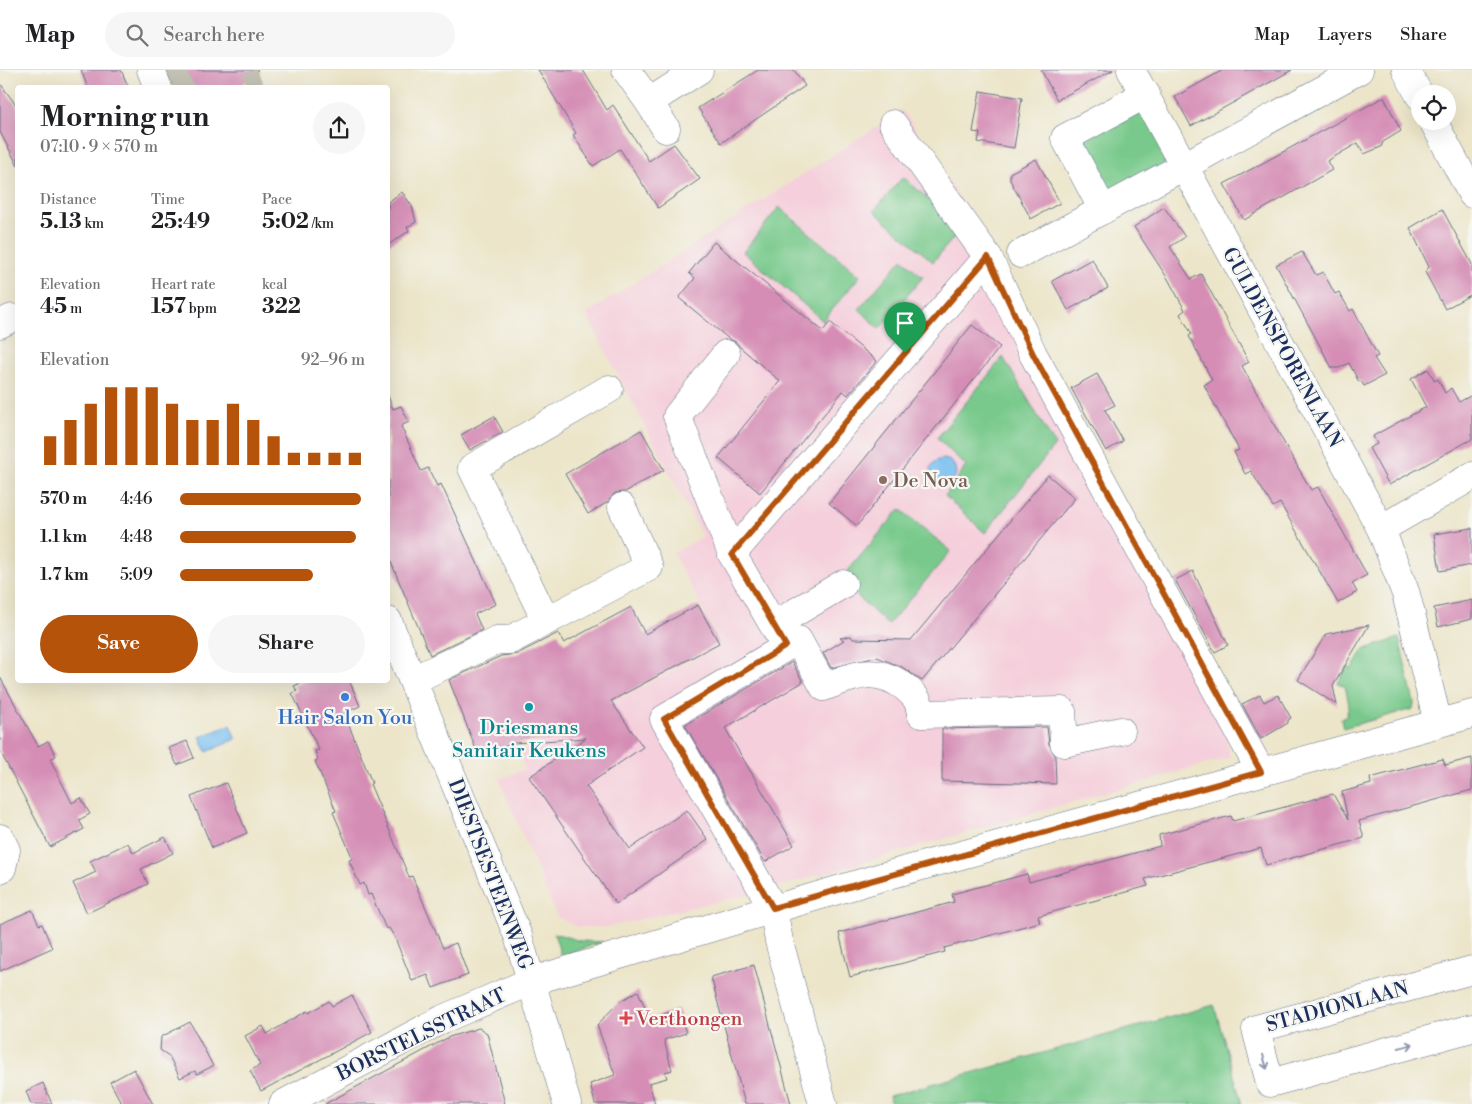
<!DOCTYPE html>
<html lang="en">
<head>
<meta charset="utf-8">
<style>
	:root { --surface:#fff; --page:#f6f6f6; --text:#202124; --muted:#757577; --line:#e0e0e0; --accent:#b45309 }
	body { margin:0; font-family:"Libre Bodoni",serif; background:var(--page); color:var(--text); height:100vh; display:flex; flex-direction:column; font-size:19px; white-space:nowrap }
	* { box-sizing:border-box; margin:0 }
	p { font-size:16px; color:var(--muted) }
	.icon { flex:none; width:28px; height:28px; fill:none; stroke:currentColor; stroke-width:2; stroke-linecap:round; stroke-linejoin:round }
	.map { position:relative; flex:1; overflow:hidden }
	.drawer { position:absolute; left:15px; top:15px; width:375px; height:598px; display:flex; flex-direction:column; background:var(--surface); border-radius:5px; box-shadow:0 5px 20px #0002 }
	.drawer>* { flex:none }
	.controls { position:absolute; left:1411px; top:15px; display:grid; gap:10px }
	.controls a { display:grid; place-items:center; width:45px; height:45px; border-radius:50%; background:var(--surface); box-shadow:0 5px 20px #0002; font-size:25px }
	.pin { position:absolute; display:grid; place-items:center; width:42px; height:42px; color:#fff; margin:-51px -21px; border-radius:50% 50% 50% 0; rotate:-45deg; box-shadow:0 0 5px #0007 }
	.pin .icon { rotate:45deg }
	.round { display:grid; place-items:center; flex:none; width:52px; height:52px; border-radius:26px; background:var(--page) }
	.overview { display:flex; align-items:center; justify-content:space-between; height:85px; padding:0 25px }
	h1 { font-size:28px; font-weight:800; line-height:38px }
	.stats { display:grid; grid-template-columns:repeat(3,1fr); gap:8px; height:85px; padding:5px 25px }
	.stats div { display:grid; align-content:center }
	.stats b { font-size:21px; font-weight:800 }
	.stats small { font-size:14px; font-weight:400 }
	.stats p { font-size:14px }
	.chart { height:140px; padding:10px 25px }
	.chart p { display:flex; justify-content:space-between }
	.chart svg { width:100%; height:90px; margin-top:5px; stroke:var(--accent); stroke-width:6 }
	.cta { display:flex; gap:10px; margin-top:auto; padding:10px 25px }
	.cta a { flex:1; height:58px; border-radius:30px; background:var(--accent); color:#fff; font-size:20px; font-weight:800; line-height:58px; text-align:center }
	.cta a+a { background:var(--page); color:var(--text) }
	ul { padding:0 25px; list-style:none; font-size:16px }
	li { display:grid; grid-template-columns:80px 60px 1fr; align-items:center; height:38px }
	li i { height:12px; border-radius:6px; background:var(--accent) }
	header { display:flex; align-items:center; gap:30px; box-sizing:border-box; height:70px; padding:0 25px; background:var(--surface); border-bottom:1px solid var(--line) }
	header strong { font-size:24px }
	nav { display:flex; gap:28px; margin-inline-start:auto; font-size:18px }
	.search { width:350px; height:45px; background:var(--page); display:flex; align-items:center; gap:12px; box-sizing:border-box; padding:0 18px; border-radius:28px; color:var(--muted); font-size:19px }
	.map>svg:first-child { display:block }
	.built { fill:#f5cfdb }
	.green { fill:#78c98b; stroke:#4a7c74 }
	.water { fill:#78bff0; stroke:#4a77a7 }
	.building { fill:#d58db5 }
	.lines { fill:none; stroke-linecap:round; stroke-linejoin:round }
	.minor-tunnel { stroke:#c2c1b4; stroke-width:28; stroke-dasharray:28 14; stroke-linecap:butt }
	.minor-casing { stroke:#646f83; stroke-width:29 }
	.major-casing { stroke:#646f83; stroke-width:29 }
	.minor { stroke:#fff; stroke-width:28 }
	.major { stroke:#fff; stroke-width:28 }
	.oneway { stroke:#8d97ae }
	.route-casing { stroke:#fff; stroke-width:10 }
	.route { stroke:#b45309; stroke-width:6 }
	.education-dot { fill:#8d6e63; stroke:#f6f6f2; stroke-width:2 }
	.shop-dot { fill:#3f7fe0; stroke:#f6f6f2; stroke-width:2 }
	.culture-dot { fill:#0f9aa8; stroke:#f6f6f2; stroke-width:2 }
	.health-dot { fill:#e0444e; stroke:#f6f6f2; stroke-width:2 }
	.labels { text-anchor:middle; stroke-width:4.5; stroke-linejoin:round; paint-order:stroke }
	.street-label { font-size:20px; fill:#1b2f5e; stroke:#f6f6f2 }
	.education-label { font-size:20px; fill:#785e54; stroke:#f6f6f2; text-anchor:start }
	.shop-label { font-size:20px; fill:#366cbe; stroke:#f6f6f2 }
	.culture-label { font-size:20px; fill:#0d838f; stroke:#f6f6f2 }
	.health-label { font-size:20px; fill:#be3a42; stroke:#f6f6f2; text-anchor:start }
</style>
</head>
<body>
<header>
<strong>Map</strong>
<div class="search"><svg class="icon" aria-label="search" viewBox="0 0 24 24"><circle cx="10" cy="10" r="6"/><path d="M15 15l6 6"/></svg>Search here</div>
<nav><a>Map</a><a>Layers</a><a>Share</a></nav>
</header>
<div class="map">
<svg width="1472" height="1034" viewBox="0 0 1472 1034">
	<rect width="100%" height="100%" fill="#f6f6f2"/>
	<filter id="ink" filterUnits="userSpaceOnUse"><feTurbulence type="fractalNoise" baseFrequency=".02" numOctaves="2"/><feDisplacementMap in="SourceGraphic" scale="10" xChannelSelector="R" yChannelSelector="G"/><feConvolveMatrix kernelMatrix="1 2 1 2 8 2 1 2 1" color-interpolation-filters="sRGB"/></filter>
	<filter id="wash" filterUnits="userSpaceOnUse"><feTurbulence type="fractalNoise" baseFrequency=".0096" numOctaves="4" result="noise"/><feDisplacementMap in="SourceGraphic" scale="20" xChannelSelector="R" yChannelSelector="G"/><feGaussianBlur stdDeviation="1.12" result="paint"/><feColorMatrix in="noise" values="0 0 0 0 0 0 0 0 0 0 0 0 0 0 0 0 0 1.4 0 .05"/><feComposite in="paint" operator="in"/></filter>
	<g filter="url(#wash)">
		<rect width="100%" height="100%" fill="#ece5c9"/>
		<path class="built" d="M903,40L998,187L1224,651L1230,687L763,821L608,857H577L557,847L499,709L525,699L518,684L721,574L673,483L703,467L586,244Z"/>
		<g class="green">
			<path d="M1146,24L1184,96L1103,140L1065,68Z"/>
			<path d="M903,107L962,158L933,192L874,141Z"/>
			<path d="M779,137L860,206L823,251L743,182Z"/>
			<path d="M902,189L923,207L879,259L859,239Z"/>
			<path d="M1003,287L1055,375L985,463L945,426L966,396L937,368Z"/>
			<path d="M900,439L951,481L888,555L840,510Z"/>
			<path d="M1399,568L1414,633L1413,639L1343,658L1341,648L1346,647L1349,635L1345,616L1338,613L1347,597L1352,599L1363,580Z"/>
			<path d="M554,863L580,871L603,872L561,886Z"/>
			<path d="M1214,935L1242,1034H891L889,1026Z"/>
		</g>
		<g class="water">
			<circle cx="943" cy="402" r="13"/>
			<path d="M230,655L236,669L207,682L200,667Z"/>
		</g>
		<g id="blocks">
			<g class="building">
				<path d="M81,0H121L129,18H88Z"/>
				<path d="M184,0H258L239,18H191Z"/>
				<path d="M538,0H583L607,40L613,35L649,91L674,74L700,109L658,138L620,79L593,96L573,65L576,63Z"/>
				<path d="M758,0H794L805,16L721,73L698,38Z"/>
				<path d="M1041,0H1113L1057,30Z"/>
				<path d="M1223,0H1292L1191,56L1175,27Z"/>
				<path d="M0,13L18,38V96L0,62Z"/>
				<path d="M980,21L1022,28L1014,78L978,72L980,63L973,62Z"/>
				<path d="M1384,27L1401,61L1383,72L1381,77L1364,84L1358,73L1327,91L1332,100L1244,150L1224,114Z"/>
				<path d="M1036,89L1060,133L1031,149L1010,110V103Z"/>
				<path d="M402,122L412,136L416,152L407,157L409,161L388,175V132Z"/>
				<path d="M1164,137L1185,167L1170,177L1191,209L1201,204L1249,292L1242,296L1288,380L1311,420L1318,417L1367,505L1352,513L1357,522L1338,533L1280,433L1273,437L1251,401L1245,404L1234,382L1239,380L1204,315L1212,310L1189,266L1192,264L1180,244L1185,240L1168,209L1134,157Z"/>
				<path d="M1442,139L1472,194V224L1445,239L1425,202L1429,197L1410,158Z"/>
				<path d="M714,172L823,261L830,252L877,291L848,325L843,321L760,423L718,388L780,311L741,278L736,272L729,269L679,228L695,208L689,203Z"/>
				<path d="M1302,182L1316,205L1323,202L1335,224L1339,222L1350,241L1353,239L1378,286L1374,288L1385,305L1364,316L1361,311L1359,312L1349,293L1339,298H1332L1276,195Z"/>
				<path d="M1092,189L1108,218L1068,240L1052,211Z"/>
				<path d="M972,255L1000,277L857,456L829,433Z"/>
				<path d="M1428,299L1435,311L1438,309L1445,323L1451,318L1459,332L1472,325V369L1389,415L1369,378L1377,374L1373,366L1426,337L1411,309Z"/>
				<path d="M1097,304L1115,335L1105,340L1123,371L1106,381L1071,318Z"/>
				<path d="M388,326L393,339L401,336L409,352L401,356L421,401L428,398L437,416L441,414L496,534L475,544L482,560L430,585L388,485Z"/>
				<path d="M494,346L503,362L470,380L461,365Z"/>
				<path d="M641,360L664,400L625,422L615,423L608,432L588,444L565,404Z"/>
				<path d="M1048,405L1075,428L922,611L902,597L877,587L831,598L823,583L844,570L840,568L851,566L853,569L911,570Z"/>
				<path d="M1472,458V495L1440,501L1434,464Z"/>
				<path d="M1193,501L1228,575L1215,582L1175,510Z"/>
				<path d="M1472,530V549L1438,557L1434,538Z"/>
				<path d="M698,535L719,573L611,631L643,677L586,716L630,779L687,740L708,770L616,834L529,707L586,668L514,673L479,687L449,610L501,586L517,584L558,563L564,573L631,537L645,564Z"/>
				<path d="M1369,555L1333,616L1337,635L1298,610L1326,564Z"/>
				<path d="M792,592L803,612L725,658L794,775L765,792L685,655Z"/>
				<path d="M0,607L38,676L48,671L56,686L50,689L72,733L81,728L90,744L79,750L84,759L50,777L0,681Z"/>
				<path d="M308,610H349L360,636L344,643L372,713L370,714L409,807L412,806L443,878L456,873L468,905L433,918L428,905L412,911L395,868L389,858L386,859L371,824L368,825L364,813L360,815L349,790L353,789L333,742L336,741L315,691L318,690L315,681L319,680L292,623L297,621L294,616Z"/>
				<path d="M1260,625L1264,632L1278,625L1291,648L1288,650V653L1261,669L1242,634Z"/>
				<path d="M1047,657L1049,674L1055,685L1056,714L942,711V659Z"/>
				<path d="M187,671L194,688L177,695L169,678Z"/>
				<path d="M1472,688V720L1359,751L1364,768L1266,795L1261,778L1145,809L1148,816L1038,846L1040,852L944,878L945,882L850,907L839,863L954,832L952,824L1027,804L1029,812L1160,776L1159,765L1231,746L1233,751L1333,724L1348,750L1342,722L1371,714L1370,708L1419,695L1443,689L1445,695Z"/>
				<path d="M226,713L247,763L212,778L191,727Z"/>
				<path d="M165,767L173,783L141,799L148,814L87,843L73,813L96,802L90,791L128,773L133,783Z"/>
				<path d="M32,840L39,855L42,854L52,878L0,901V854Z"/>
				<path d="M754,895L779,989L791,1034H745L711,907Z"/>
				<path d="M638,921L650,949L678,939L686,963L664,970L672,1000L665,1002L667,1008L649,1013L655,1034H595L590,1014L615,1005L597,955L619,932Z"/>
				<path d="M352,925L372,962L261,1021L250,1001L260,995L245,966L263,956L267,964L307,941L308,943L329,931L332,936Z"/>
				<path d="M190,952L213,996L197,1004L195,1001L180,1008L169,986L160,980L161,967Z"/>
				<path d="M479,958L487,963L505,1034H325L449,967Z"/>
				<path d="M134,999L146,1021L153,1034H122L110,1012Z"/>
				<path d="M43,1013L52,1034H31L26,1021Z"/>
			</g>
		</g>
	</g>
	<g filter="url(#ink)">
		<use href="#blocks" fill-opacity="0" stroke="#646f83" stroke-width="1"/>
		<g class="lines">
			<g class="minor-tunnel">
				<path d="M164,18L201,0"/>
				<path d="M248,18L262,11"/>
			</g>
			<g class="minor-casing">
				<g id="minor">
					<path d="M626,0L649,32L699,0"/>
					<path d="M1131,0L1184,96L1359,0"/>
					<path d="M1406,0L1420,26"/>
					<path d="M649,32L666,59"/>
					<path d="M1433,51L1472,124"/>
					<path d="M893,54L988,187L1033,284L1261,702"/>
					<path d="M1103,140L1065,68L1146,24"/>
					<path d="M1021,184L1184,96L1381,459"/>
					<path d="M0,254L12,248"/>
					<path d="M726,284L677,346L732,484L786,577L664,649L773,838L779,871L823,1034"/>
					<path d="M732,484L988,187"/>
					<path d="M546,551L472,398L609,319"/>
					<path d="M774,555L843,514"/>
					<path d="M786,577L798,570L824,617C855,605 877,595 906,618C916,627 919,630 921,644L1062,641L1064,673L1121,661"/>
					<path d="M413,610L497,570H510L649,497L622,437"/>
					<path d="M1438,653L1406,524L1381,459L1472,406"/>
					<path d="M0,768L6,780L2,798L0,799"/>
					<path d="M1472,900L1256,959L1270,1013L1472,958"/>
					<path d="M283,1034L443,949L532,911L878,808L1472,644"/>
				</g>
			</g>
			<g class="major-casing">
				<g id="major">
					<path d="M151,0L158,18"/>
					<path d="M388,551L518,866L567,1034"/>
				</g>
			</g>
			<use href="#minor" class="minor"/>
			<use href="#major" class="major"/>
		</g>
		<defs><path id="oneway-shaft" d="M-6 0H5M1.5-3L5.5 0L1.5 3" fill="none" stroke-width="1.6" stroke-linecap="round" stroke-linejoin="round" transform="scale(1.25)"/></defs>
		<g class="oneway">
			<use href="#oneway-shaft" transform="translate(1406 976) rotate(-15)"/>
			<use href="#oneway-shaft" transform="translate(1265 992) rotate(75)"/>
		</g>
	</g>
	<g class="lines" filter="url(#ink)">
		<g class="route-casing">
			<path id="route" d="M988,187L1033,284L1261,702L773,838L664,649L786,576L732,484Z"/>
		</g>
		<use href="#route" class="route"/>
	</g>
	<circle class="education-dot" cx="883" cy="410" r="5"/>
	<circle class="shop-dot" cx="345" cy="627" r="5"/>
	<circle class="culture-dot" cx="529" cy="637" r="5"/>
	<path class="health-dot" d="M623.5 940.5h5v5h5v5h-5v5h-5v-5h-5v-5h5z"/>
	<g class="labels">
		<g class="street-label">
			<text transform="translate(1283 277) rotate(61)" y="7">GULDENSPORENLAAN</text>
			<text transform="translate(491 804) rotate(69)" y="7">DIESTSESTEENWEG</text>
			<text transform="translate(1337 936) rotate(-15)" y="7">STADIONLAAN</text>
			<text transform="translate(421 964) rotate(-26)" y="7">BORSTELSSTRAAT</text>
		</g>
		<g class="education-label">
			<text x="893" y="417">De Nova</text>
		</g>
		<g class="shop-label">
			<text x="345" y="654">Hair Salon You</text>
		</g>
		<g class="culture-label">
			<text x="529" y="664">Driesmans<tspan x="529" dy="23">Sanitair Keukens</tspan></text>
		</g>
		<g class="health-label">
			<text x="636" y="955">Verthongen</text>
		</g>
	</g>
</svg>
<div class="controls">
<a><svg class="icon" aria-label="locate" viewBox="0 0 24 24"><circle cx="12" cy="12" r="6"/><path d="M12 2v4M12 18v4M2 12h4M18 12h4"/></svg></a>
</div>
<div class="pin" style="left:905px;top:283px;background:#1e9e55"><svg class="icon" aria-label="arrive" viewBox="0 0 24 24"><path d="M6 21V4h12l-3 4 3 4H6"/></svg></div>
<section class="drawer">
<div class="overview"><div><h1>Morning run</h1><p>07:10 · 9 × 570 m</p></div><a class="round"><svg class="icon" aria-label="share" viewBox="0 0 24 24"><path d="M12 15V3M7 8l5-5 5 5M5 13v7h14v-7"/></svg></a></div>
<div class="stats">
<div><p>Distance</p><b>5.13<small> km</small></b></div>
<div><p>Time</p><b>25:49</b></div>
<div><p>Pace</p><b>5:02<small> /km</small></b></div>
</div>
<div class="stats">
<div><p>Elevation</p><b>45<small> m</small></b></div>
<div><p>Heart rate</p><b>157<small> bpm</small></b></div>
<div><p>kcal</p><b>322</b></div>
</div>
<div class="chart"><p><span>Elevation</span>92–96 m</p>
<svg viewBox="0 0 160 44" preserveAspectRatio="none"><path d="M5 44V30M15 44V22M25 44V14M35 44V6M45 44V6M55 44V6M65 44V14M75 44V22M85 44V22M95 44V14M105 44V22M115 44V30M125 44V38M135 44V38M145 44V38M155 44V38"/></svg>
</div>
<ul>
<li><b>570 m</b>4:46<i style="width:98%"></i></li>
<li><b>1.1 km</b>4:48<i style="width:95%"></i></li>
<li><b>1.7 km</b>5:09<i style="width:72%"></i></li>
</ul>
<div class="cta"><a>Save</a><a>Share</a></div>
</section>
</div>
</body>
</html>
